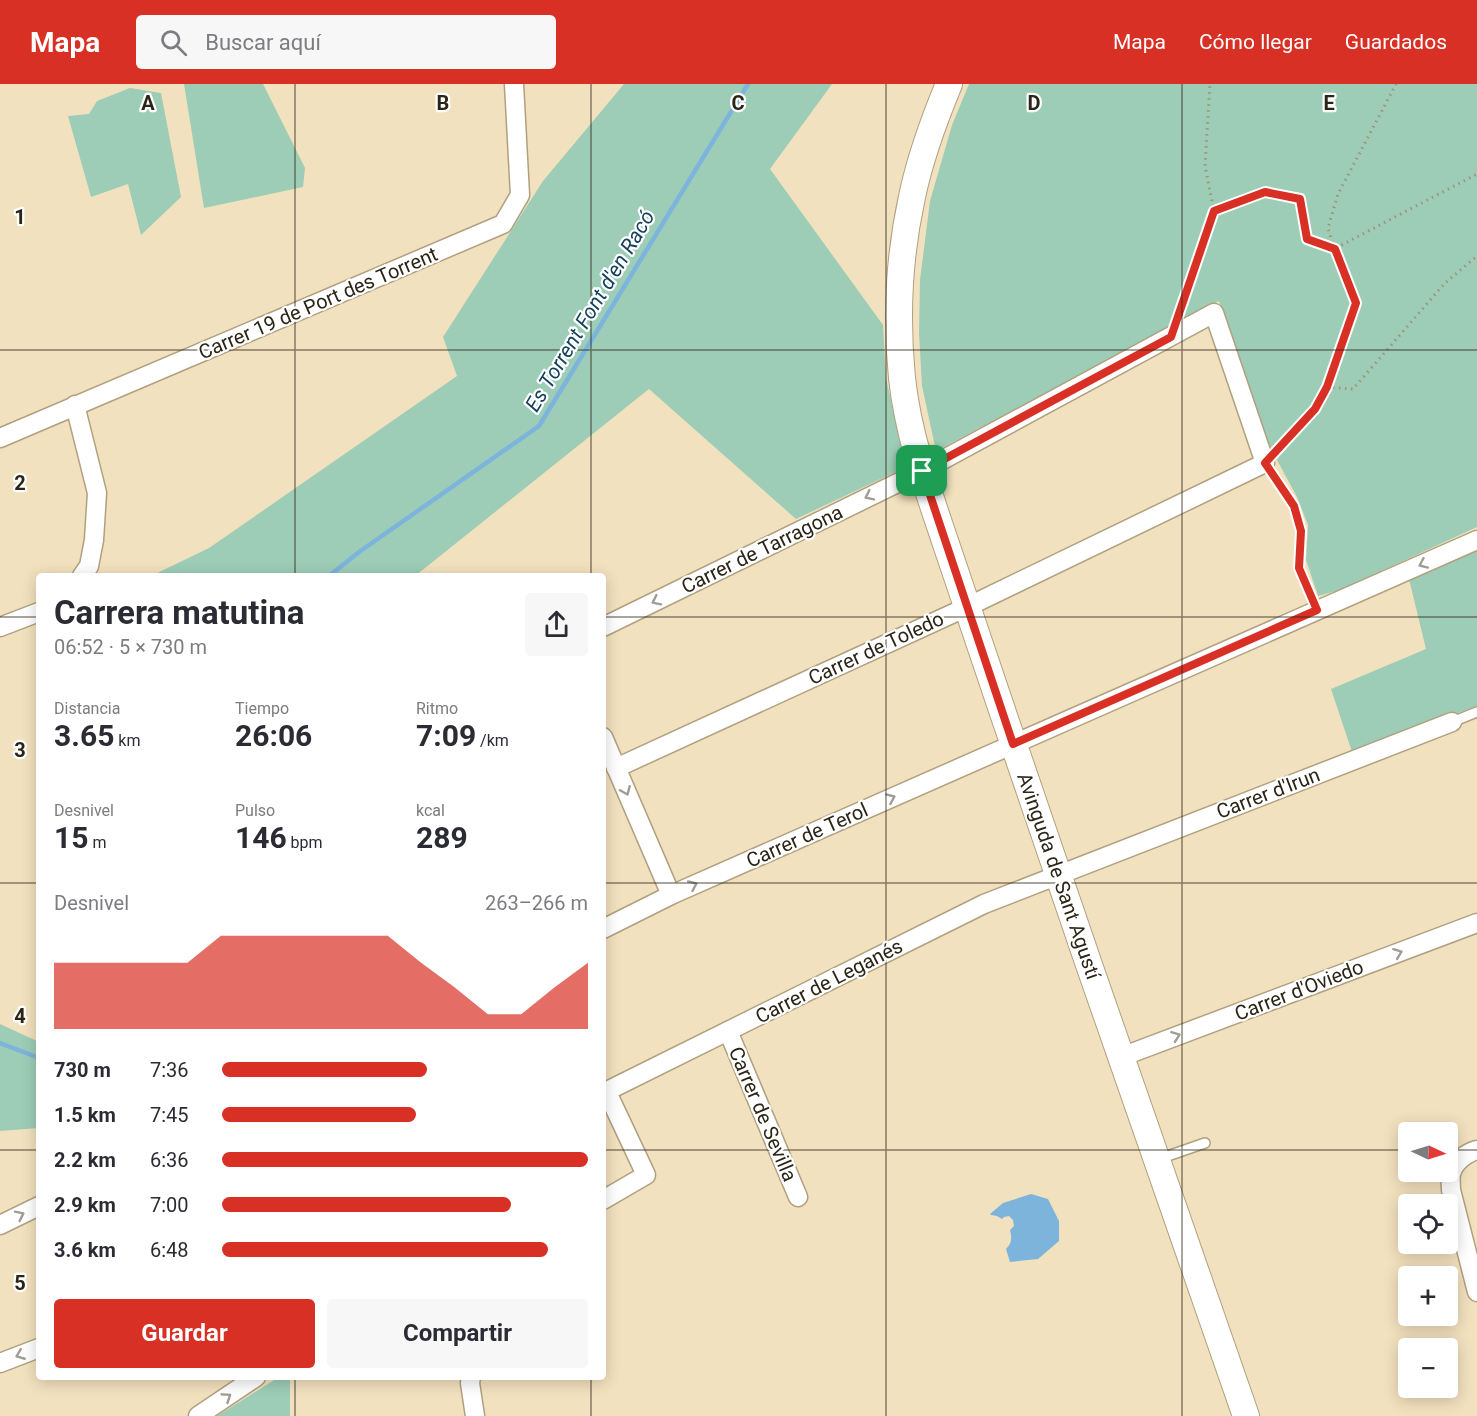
<!DOCTYPE html>
<html lang="es">
<head>
<meta charset="utf-8">
<style>
	:root { --surface:#fff; --page:#f7f7f7; --text:#2b2b33; --muted:#7c7c81; --accent:#d93025 }
	body { margin:0; font-family:Roboto,sans-serif; background:var(--page); color:var(--text); height:100vh; display:flex; flex-direction:column; font-size:22px; white-space:nowrap }
	* { box-sizing:border-box; margin:0 }
	p { font-size:20px; color:var(--muted) }
	.icon { flex:none; width:33px; height:33px; fill:none; stroke:currentColor; stroke-width:2; stroke-linecap:round; stroke-linejoin:round }
	.map { position:relative; flex:1; overflow:hidden }
	.drawer { position:absolute; left:36px; top:489px; width:570px; height:807px; display:flex; flex-direction:column; background:var(--surface); border-radius:6px; box-shadow:0 3px 15px #0003 }
	.drawer>* { flex:none }
	.needle { width:39px; rotate:94deg }
	.fabs { position:absolute; left:1398px; top:1038px; display:grid; gap:12px }
	.fabs a { display:grid; place-items:center; width:60px; height:60px; border-radius:6px; background:var(--surface); box-shadow:0 3px 15px #0003; font-size:30px }
	.pin { position:absolute; display:grid; place-items:center; width:51px; height:51px; color:#fff; margin:-26px; border-radius:12px; box-shadow:0 3px 9px #0006 }
	.round { display:grid; place-items:center; flex:none; width:63px; height:63px; border-radius:6px; background:var(--page) }
	.summary { display:flex; align-items:center; justify-content:space-between; height:102px; padding:0 18px }
	h1 { font-size:33px; font-weight:700; line-height:45px }
	.stats { display:grid; grid-template-columns:repeat(3,1fr); gap:9px; height:102px; padding:6px 18px }
	.stats div { display:grid; align-content:center }
	.stats b { font-size:30px; font-weight:700 }
	.stats small { font-size:16px; font-weight:400 }
	.stats p { font-size:16px }
	.chart { height:168px; padding:12px 18px }
	.chart p { display:flex; justify-content:space-between }
	.chart svg { width:100%; height:108px; margin-top:6px; fill:var(--accent); opacity:.7 }
	.primary-button { display:flex; gap:12px; margin-top:auto; padding:12px 18px }
	.primary-button a { flex:1; height:69px; border-radius:6px; background:var(--accent); color:#fff; font-size:24px; font-weight:700; line-height:69px; text-align:center }
	.primary-button a+a { background:var(--page); color:var(--text) }
	ul { padding:0 18px; list-style:none; font-size:20px }
	li { display:grid; grid-template-columns:96px 72px 1fr; align-items:center; height:45px }
	li i { height:15px; border-radius:8px; background:var(--accent) }
	header { display:flex; align-items:center; gap:36px; box-sizing:border-box; height:84px; padding:0 30px; background:var(--accent); color:#fff }
	header strong { font-size:28px }
	nav { display:flex; gap:33px; margin-inline-start:auto; font-size:21px }
	.search { width:420px; height:54px; background:var(--page); display:flex; align-items:center; gap:15px; box-sizing:border-box; padding:0 21px; border-radius:6px; color:var(--muted); font-size:22px }
	.map>svg:first-child { display:block }
	.green { fill:#9dcdb7 }
	.water { fill:#7db4db }
	.lines { fill:none; stroke-linecap:round; stroke-linejoin:round }
	.stream { stroke:#7db4db; stroke-width:4.5 }
	.lane-casing { stroke:#b1a07f; stroke-width:12 }
	.street-casing { stroke:#b1a07f; stroke-width:21 }
	.secondary-casing { stroke:#b1a07f; stroke-width:28 }
	.path { stroke:#9f9278; stroke-width:3; stroke-dasharray:1.5 4.5; stroke-linecap:butt }
	.lane { stroke:#fff; stroke-width:9 }
	.street { stroke:#fff; stroke-width:18 }
	.secondary { stroke:#fff; stroke-width:26 }
	.oneway { stroke:#a09d97 }
	.route-casing { stroke:#fff; stroke-width:12 }
	.route { stroke:#d93025; stroke-width:8 }
	.grid { fill:none; stroke:#2b2517; stroke-width:1.5; stroke-opacity:0.55 }
	.labels { text-anchor:middle; stroke-width:4.5; stroke-linejoin:round; paint-order:stroke }
	.street-label { font-size:20px; fill:#2b2517; stroke:#fff }
	.water-label { font-size:21px; font-style:italic; fill:#15405b; stroke:#fff }
	.grid-label { font-size:20px; text-anchor:middle; font-weight:bold; fill:#2b2517; stroke:#fff; stroke-width:4.5; stroke-linejoin:round; paint-order:stroke }
</style>
</head>
<body>
<header>
<strong>Mapa</strong>
<div class="search"><svg class="icon" aria-label="search" viewBox="0 0 24 24"><circle cx="10" cy="10" r="6"/><path d="M15 15l6 6"/></svg>Buscar aquí</div>
<nav><a>Mapa</a><a>Cómo llegar</a><a>Guardados</a></nav>
</header>
<div class="map">
<svg width="1477" height="1332" viewBox="0 0 1477 1332">
	<rect width="100%" height="100%" fill="#f2e1be"/>
	<g class="green">
		<path d="M184,0H263L305,84L303,103L204,124Z"/>
		<path d="M624,0H832L770,85L883,241L886,294L906,383L796,435L649,305L415,492H151L209,464L457,292L443,253L543,97Z"/>
		<path d="M969,0H1477V443L1340,506L1318,512L1306,476L1308,441L1297,413L1277,376L1269,370L1219,217L936,367L922,302L919,249L920,196L930,117L952,41Z"/>
		<path d="M130,4L161,9L181,113L141,151L128,100L91,113L68,32L89,30L97,17Z"/>
		<path d="M1477,465V622L1352,668L1331,605L1426,565L1409,495Z"/>
		<path d="M0,940L39,958V1044L0,1047Z"/>
		<path d="M279,1293H290V1332H217Z"/>
	</g>
	<path class="water" d="M1031,1110L1048,1115L1059,1137V1157L1038,1175L1010,1178L1006,1165C1012,1159 1012,1154 1010,1146L1014,1142L1013,1136L1009,1132L1004,1133L1002,1135L997,1132L991,1131L990,1130L1003,1119Z"/>
	<g class="lines">
		<g class="stream">
			<path d="M329,492L359,468L539,342L748,0"/>
			<path d="M0,959L39,974"/>
		</g>
		<g class="lane-casing">
			<g id="lane">
				<path d="M1452,638L1477,628"/>
				<path d="M1159,1075L1205,1059"/>
			</g>
		</g>
		<g class="street-casing">
			<g id="street">
				<path d="M75,321L97,409L94,456L89,482L82,492"/>
				<path d="M0,354L503,140L520,111L514,0"/>
				<path d="M0,543L39,528"/>
				<path d="M603,543L922,387L1214,229L1265,379L967,523L616,684"/>
				<path d="M603,653L671,811"/>
				<path d="M603,845L671,811L1477,456"/>
				<path d="M728,947L798,1113"/>
				<path d="M1121,973L1477,839"/>
				<path d="M603,1009L984,820L1452,638"/>
				<path d="M1477,1066C1466,1069 1454,1078 1451,1090C1450,1095 1451,1101 1451,1106L1477,1208"/>
				<path d="M603,1116L646,1091L607,1008"/>
				<path d="M0,1141L39,1122"/>
				<path d="M0,1279L39,1264"/>
				<path d="M471,1293L470,1299L475,1332"/>
				<path d="M198,1332L256,1293"/>
			</g>
		</g>
		<g class="secondary-casing">
			<path id="secondary" d="M949,0C934,36 920,74 912,113C899,172 896,234 902,294C908,350 927,404 945,457C964,514 984,572 1003,629C1082,864 1165,1098 1246,1332"/>
		</g>
		<g class="path">
			<path d="M1214,127L1265,108L1300,115L1307,155L1334,165L1477,90"/>
			<path d="M1179,231L1214,127L1205,82L1210,0"/>
			<path d="M1327,303L1353,305L1445,199L1477,172"/>
			<path d="M1277,366L1315,325L1327,303L1355,219L1334,165L1328,144L1338,110L1396,0"/>
			<path d="M1274,392L1294,422L1301,447L1299,484L1311,514"/>
		</g>
		<use href="#lane" class="lane"/>
		<use href="#street" class="street"/>
		<use href="#secondary" class="secondary"/>
	</g>
	<defs><path id="oneway-chevron" d="M-2-3.5L2.5 0L-2 3.5" fill="none" stroke-width="1.6" stroke-linecap="round" stroke-linejoin="round" transform="scale(1.5)"/></defs>
	<g class="oneway">
		<use href="#oneway-chevron" transform="translate(869 412) rotate(154)"/>
		<use href="#oneway-chevron" transform="translate(1423 480) rotate(156)"/>
		<use href="#oneway-chevron" transform="translate(656 517) rotate(154)"/>
		<use href="#oneway-chevron" transform="translate(626 707) rotate(67)"/>
		<use href="#oneway-chevron" transform="translate(891 714) rotate(-24)"/>
		<use href="#oneway-chevron" transform="translate(693 801) rotate(-24)"/>
		<use href="#oneway-chevron" transform="translate(1398 869) rotate(-21)"/>
		<use href="#oneway-chevron" transform="translate(1176 952) rotate(-20)"/>
		<use href="#oneway-chevron" transform="translate(20 1131) rotate(-26)"/>
		<use href="#oneway-chevron" transform="translate(20 1271) rotate(158)"/>
		<use href="#oneway-chevron" transform="translate(227 1313) rotate(-34)"/>
	</g>
	<g class="lines">
		<g class="route-casing">
			<path id="route" d="M1265,108L1300,115L1307,155L1335,165L1356,219L1327,303L1315,325L1265,379L1294,422L1301,447L1299,484L1317,526L1013,660L922,387L1171,253L1214,127Z"/>
		</g>
		<use href="#route" class="route"/>
	</g>
	<path class="grid" d="M295,0V492M591,0V492M886,0V1332M1182,0V1332M0,266H1477M0,533H39M603,533H1477M0,799H39M603,799H1477M0,1066H39M603,1066H1408M1448,1066H1477M295,1293V1332M591,1293V1332"/>
	<g class="labels">
		<g class="street-label">
			<text transform="translate(318 219) rotate(-23)" y="7">Carrer 19 de Port des Torrent</text>
			<text transform="translate(762 465) rotate(-26)" y="7">Carrer de Tarragona</text>
			<text transform="translate(876 564) rotate(-25)" y="7">Carrer de Toledo</text>
			<text transform="translate(1268 709) rotate(-21)" y="7">Carrer d'Irun</text>
			<text transform="translate(807 751) rotate(-24)" y="7">Carrer de Terol</text>
			<text transform="translate(1059 792) rotate(71)" y="7">Avinguda de Sant Agustí</text>
			<text transform="translate(829 897) rotate(-27)" y="7">Carrer de Leganés</text>
			<text transform="translate(1299 906) rotate(-21)" y="7">Carrer d'Oviedo</text>
			<text transform="translate(763 1030) rotate(67)" y="7">Carrer de Sevilla</text>
		</g>
		<g class="water-label">
			<text transform="translate(590 227) rotate(-59)" y="7">Es Torrent Font d'en Racó</text>
		</g>
	</g>
	<g class="grid-label">
		<text x="148" y="26">A</text>
		<text x="443" y="26">B</text>
		<text x="738" y="26">C</text>
		<text x="1034" y="26">D</text>
		<text x="1329" y="26">E</text>
		<text x="20" y="140">1</text>
		<text x="20" y="406">2</text>
		<text x="20" y="673">3</text>
		<text x="20" y="939">4</text>
		<text x="20" y="1206">5</text>
	</g>
</svg>
<div class="fabs">
<a><svg class="needle" viewBox="-14 -14 28 28"><path d="M0-13l5 13h-10z" fill="#e53935"/><path d="M0 13l5-13h-10z" fill="#7c7c81"/></svg></a>
<a><svg class="icon" aria-label="locate" viewBox="0 0 24 24"><circle cx="12" cy="12" r="6"/><path d="M12 2v4M12 18v4M2 12h4M18 12h4"/></svg></a>
<a>+</a>
<a>−</a>
</div>
<div class="pin" style="left:922px;top:387px;background:#1e9e55"><svg class="icon" aria-label="arrive" viewBox="0 0 24 24"><path d="M6 21V4h12l-3 4 3 4H6"/></svg></div>
<section class="drawer">
<div class="summary"><div><h1>Carrera matutina</h1><p>06:52 · 5 × 730 m</p></div><a class="round"><svg class="icon" aria-label="share" viewBox="0 0 24 24"><path d="M12 15V3M7 8l5-5 5 5M5 13v7h14v-7"/></svg></a></div>
<div class="stats">
<div><p>Distancia</p><b>3.65<small> km</small></b></div>
<div><p>Tiempo</p><b>26:06</b></div>
<div><p>Ritmo</p><b>7:09<small> /km</small></b></div>
</div>
<div class="stats">
<div><p>Desnivel</p><b>15<small> m</small></b></div>
<div><p>Pulso</p><b>146<small> bpm</small></b></div>
<div><p>kcal</p><b>289</b></div>
</div>
<div class="chart"><p><span>Desnivel</span>263–266 m</p>
<svg viewBox="0 0 160 44" preserveAspectRatio="none"><path d="M0 44V17L10 17L20 17L30 17L40 17L50 6L60 6L70 6L80 6L90 6L100 6L110 17L120 27L130 38L140 38L150 27L160 17V44z"/></svg>
</div>
<ul>
<li><b>730 m</b>7:36<i style="width:56%"></i></li>
<li><b>1.5 km</b>7:45<i style="width:53%"></i></li>
<li><b>2.2 km</b>6:36<i style="width:100%"></i></li>
<li><b>2.9 km</b>7:00<i style="width:79%"></i></li>
<li><b>3.6 km</b>6:48<i style="width:89%"></i></li>
</ul>
<div class="primary-button"><a>Guardar</a><a>Compartir</a></div>
</section>
</div>
</body>
</html>
